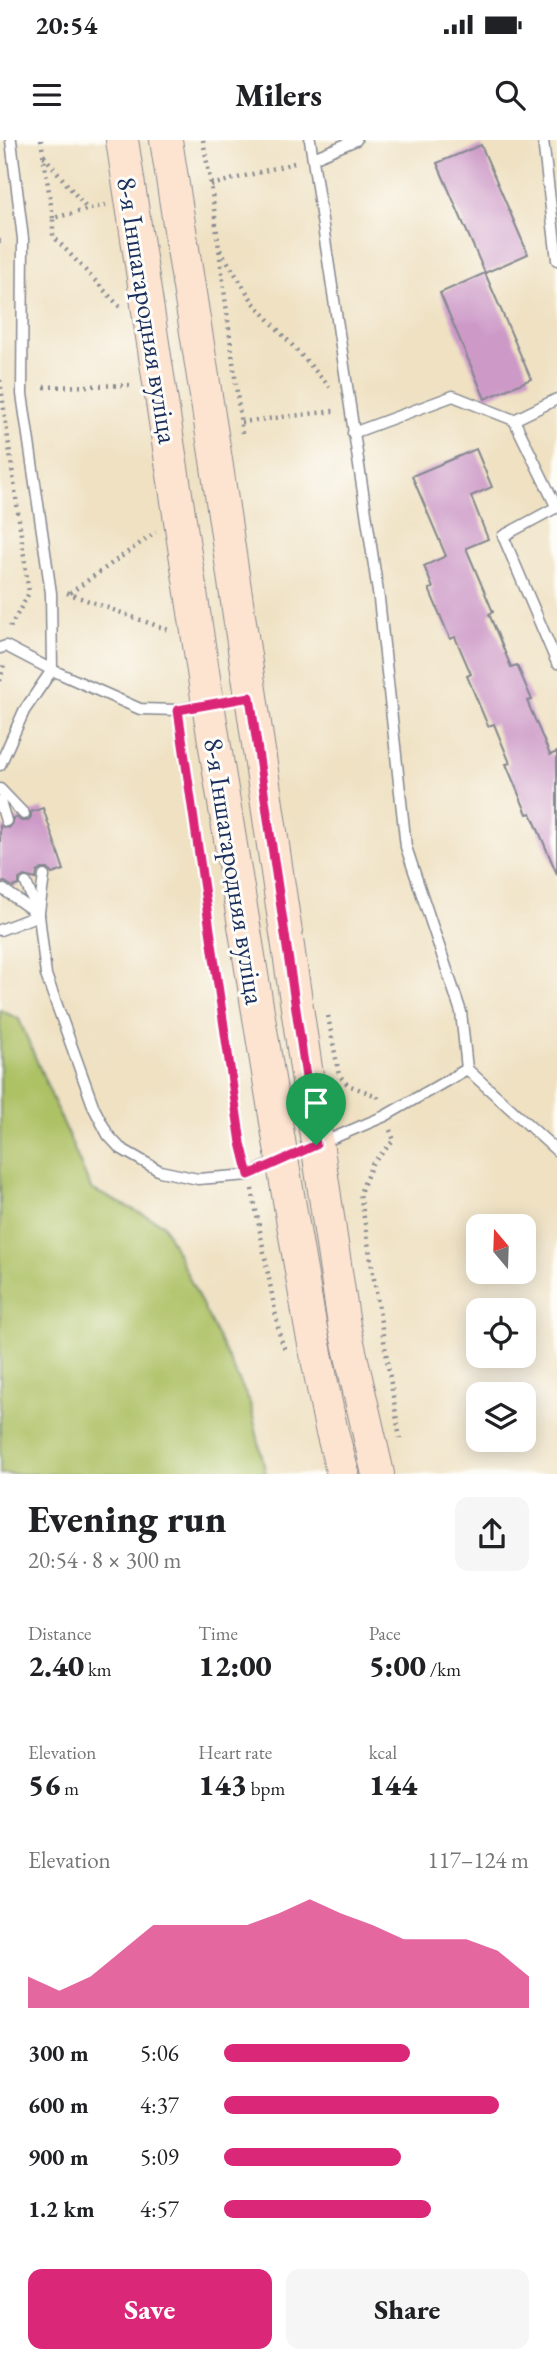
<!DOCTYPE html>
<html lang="en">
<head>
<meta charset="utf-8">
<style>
	:root { --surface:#fff; --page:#f6f6f6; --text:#202124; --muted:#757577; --accent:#db2777 }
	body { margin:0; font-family:"EB Garamond",serif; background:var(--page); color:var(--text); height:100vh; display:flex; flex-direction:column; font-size:26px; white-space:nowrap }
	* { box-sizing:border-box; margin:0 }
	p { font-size:23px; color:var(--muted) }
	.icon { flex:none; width:38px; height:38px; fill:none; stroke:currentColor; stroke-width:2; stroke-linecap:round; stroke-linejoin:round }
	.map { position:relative; height:1334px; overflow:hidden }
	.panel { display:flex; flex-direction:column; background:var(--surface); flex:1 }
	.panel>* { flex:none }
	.needle { width:46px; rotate:341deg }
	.fabs { position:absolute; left:466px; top:1074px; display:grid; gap:14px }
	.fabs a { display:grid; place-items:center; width:70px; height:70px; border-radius:14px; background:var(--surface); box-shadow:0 4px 18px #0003; font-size:35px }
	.pin { position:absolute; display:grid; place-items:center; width:60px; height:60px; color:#fff; margin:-72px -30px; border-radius:50% 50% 50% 0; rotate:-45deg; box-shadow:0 0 7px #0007 }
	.pin .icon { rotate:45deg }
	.round { display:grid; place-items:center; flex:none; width:74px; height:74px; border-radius:14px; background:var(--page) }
	.headline { display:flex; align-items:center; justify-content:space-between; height:119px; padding:0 28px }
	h1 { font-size:38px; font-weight:800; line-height:52px }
	.figures { display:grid; grid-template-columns:repeat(3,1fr); gap:10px; height:119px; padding:7px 28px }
	.figures div { display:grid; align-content:center }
	.figures b { font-size:30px; font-weight:800 }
	.figures small { font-size:19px; font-weight:400 }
	.figures p { font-size:19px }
	.chart { height:196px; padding:14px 28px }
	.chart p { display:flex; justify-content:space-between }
	.chart svg { width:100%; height:126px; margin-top:7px; fill:var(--accent); opacity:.7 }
	.button { display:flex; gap:14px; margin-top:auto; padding:14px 28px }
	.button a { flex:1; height:80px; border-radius:14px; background:var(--accent); color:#fff; font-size:28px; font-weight:800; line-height:80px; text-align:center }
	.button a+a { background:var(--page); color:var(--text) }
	ul { padding:0 28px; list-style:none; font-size:23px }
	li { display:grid; grid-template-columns:112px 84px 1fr; align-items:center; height:52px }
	li i { height:18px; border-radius:9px; background:var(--accent) }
	.status { display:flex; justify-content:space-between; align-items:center; height:49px; padding:0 35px; background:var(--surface); direction:ltr }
	.status svg { height:19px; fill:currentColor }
	header { display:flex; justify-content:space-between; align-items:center; height:91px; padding:0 28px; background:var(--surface); font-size:32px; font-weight:800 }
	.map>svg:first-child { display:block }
	.green { fill:#adc165; stroke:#647862; stroke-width:2 }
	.building { fill:#cd9ac8 }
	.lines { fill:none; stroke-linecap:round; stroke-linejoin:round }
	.service-casing { stroke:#858890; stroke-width:13 }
	.secondary-casing { stroke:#858890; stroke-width:34 }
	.path { stroke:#858890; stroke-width:4.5; stroke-dasharray:2 5; stroke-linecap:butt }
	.service { stroke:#fff; stroke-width:10 }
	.secondary { stroke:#fde4d0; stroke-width:32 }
	.route-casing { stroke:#fff; stroke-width:14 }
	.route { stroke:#db2777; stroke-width:9 }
	.labels { text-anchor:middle; stroke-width:6; stroke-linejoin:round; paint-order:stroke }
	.street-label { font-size:28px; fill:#1b2f5e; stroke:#fdfcf7 }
</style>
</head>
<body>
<div class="status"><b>20:54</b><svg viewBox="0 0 49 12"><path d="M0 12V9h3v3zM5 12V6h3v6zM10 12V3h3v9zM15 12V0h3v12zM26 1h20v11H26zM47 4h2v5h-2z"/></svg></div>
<header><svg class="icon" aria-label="menu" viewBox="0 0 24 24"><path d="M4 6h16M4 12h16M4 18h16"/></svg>Milers<svg class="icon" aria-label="search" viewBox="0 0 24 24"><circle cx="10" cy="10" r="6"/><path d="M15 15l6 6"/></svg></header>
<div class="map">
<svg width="557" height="1334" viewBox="0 0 557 1334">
	<rect width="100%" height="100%" fill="#fdfcf7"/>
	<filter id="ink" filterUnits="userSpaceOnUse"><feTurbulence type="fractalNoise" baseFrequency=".0143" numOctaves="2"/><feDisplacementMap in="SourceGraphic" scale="14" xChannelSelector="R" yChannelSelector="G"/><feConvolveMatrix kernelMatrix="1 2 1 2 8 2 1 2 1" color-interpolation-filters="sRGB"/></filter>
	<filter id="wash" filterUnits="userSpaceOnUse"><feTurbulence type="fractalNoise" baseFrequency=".00686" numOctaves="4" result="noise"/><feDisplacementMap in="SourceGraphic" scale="28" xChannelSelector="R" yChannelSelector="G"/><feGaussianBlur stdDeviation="1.57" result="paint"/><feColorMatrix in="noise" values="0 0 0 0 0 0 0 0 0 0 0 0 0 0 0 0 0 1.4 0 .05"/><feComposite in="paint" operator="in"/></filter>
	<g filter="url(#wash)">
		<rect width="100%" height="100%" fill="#efe1c2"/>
		<path class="green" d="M0,870L19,879L91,1049L163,1084L250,1263L266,1334H0Z"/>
		<g id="blocks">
			<g class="building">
				<path d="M481,5L528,114L485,133L437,23Z"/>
				<path d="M485,133L531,239L485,259L440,153Z"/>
				<path d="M476,309L492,347L471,356L488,399L466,408L493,472L489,474L511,527L517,525L532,560L527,561L550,615L557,612V734L531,673L527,674L506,624L510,623L494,584L488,586L467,536L471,534L455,497L450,499L429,449L433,448L424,426L446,416L412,336Z"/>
				<path d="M43,668L64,730L52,734L48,729H42L37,732L36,739L24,736L19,739V745L13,747L5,742L0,743V686L9,688L13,683V678L16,677L21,681H27L31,677V672Z"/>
			</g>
		</g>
	</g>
	<g filter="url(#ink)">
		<use href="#blocks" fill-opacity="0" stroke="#858890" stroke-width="2"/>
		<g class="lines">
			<g class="service-casing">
				<g id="service">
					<path d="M310,0L379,459L406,707L461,872L467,929"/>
					<path d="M543,0L557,120"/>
					<path d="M313,18L356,0"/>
					<path d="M514,280L557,368"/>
					<path d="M353,293L453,256L514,280L557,259"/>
					<path d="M555,368L503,396L557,523"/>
					<path d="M0,508L6,506L52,530L140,569L178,570L205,564"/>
					<path d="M0,625L24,571L52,530L51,453L22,254L23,99L11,0"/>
					<path d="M0,649L24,674"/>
					<path d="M0,661L6,681"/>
					<path d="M26,743L39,775L46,835L94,968L108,995L120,1008L160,1031L198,1039L249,1035L279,1020"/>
					<path d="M4,750L39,775"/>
					<path d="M39,772L44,736"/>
					<path d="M0,790L39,775"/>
					<path d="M319,1004L385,976L467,929L557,1011"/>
				</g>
			</g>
			<g class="secondary-casing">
				<g id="secondary">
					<path d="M122,0L208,564L282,1019L310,1184L331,1288L343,1334"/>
					<path d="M166,0L216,320L344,1185L378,1334"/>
				</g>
			</g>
			<g class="path">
				<path d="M41,0L53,78"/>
				<path d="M203,0L211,45L242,293"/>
				<path d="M44,16L88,70"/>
				<path d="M211,45L298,22"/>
				<path d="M106,65L53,78V96L120,167"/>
				<path d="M0,101H1"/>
				<path d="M220,110L253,162L330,247"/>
				<path d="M0,240L29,453L8,491"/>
				<path d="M44,247L134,245"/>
				<path d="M241,282L334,271"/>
				<path d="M67,453L171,491"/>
				<path d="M70,453L156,392"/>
				<path d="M0,541L4,524"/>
				<path d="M180,586L241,1003L245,1020"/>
				<path d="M328,876L339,935L348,945L377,956L379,962"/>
				<path d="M390,990L394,1000L372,1024L360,1053L400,1299"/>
				<path d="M252,1049L280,1197L286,1212"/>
			</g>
			<use href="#service" class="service"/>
			<use href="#secondary" class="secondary"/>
		</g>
	</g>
	<g class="lines" filter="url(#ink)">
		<g class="route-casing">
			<path id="route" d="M250,557L316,1005L249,1035L241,1003L178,570Z"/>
		</g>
		<use href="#route" class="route"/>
	</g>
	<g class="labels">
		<g class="street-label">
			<text transform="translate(148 170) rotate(81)" y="10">8-я Іншагародняя вуліца</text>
			<text transform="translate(235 731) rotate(81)" y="10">8-я Іншагародняя вуліца</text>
		</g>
	</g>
</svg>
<div class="fabs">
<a><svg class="needle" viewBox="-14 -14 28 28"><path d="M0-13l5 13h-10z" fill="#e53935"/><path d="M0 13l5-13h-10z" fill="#757577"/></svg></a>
<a><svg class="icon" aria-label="locate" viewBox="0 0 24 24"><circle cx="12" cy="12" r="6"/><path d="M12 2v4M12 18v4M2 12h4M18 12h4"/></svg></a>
<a><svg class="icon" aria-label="layers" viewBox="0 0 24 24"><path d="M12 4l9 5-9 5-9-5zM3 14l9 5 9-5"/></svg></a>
</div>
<div class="pin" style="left:316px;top:1005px;background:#1e9e55"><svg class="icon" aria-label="arrive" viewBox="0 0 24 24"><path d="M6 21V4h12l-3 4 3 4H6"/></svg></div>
</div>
<section class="panel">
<div class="headline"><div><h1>Evening run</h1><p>20:54 · 8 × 300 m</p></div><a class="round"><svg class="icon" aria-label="share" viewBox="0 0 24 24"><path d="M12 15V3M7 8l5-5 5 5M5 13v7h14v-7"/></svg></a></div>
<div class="figures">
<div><p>Distance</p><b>2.40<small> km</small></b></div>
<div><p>Time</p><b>12:00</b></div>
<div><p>Pace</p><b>5:00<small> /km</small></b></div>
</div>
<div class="figures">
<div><p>Elevation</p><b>56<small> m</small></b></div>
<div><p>Heart rate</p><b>143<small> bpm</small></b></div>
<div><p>kcal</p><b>144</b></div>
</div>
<div class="chart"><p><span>Elevation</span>117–124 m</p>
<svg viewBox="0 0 160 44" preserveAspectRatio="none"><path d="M0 44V33L10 38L20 33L30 24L40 15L50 15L60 15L70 15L80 11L90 6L100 11L110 15L120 20L130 20L140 20L150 24L160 33V44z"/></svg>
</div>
<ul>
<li><b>300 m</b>5:06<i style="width:61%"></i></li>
<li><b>600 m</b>4:37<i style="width:90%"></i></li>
<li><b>900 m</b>5:09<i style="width:58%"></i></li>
<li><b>1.2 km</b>4:57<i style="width:68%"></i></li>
</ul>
<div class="button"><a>Save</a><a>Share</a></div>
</section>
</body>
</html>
